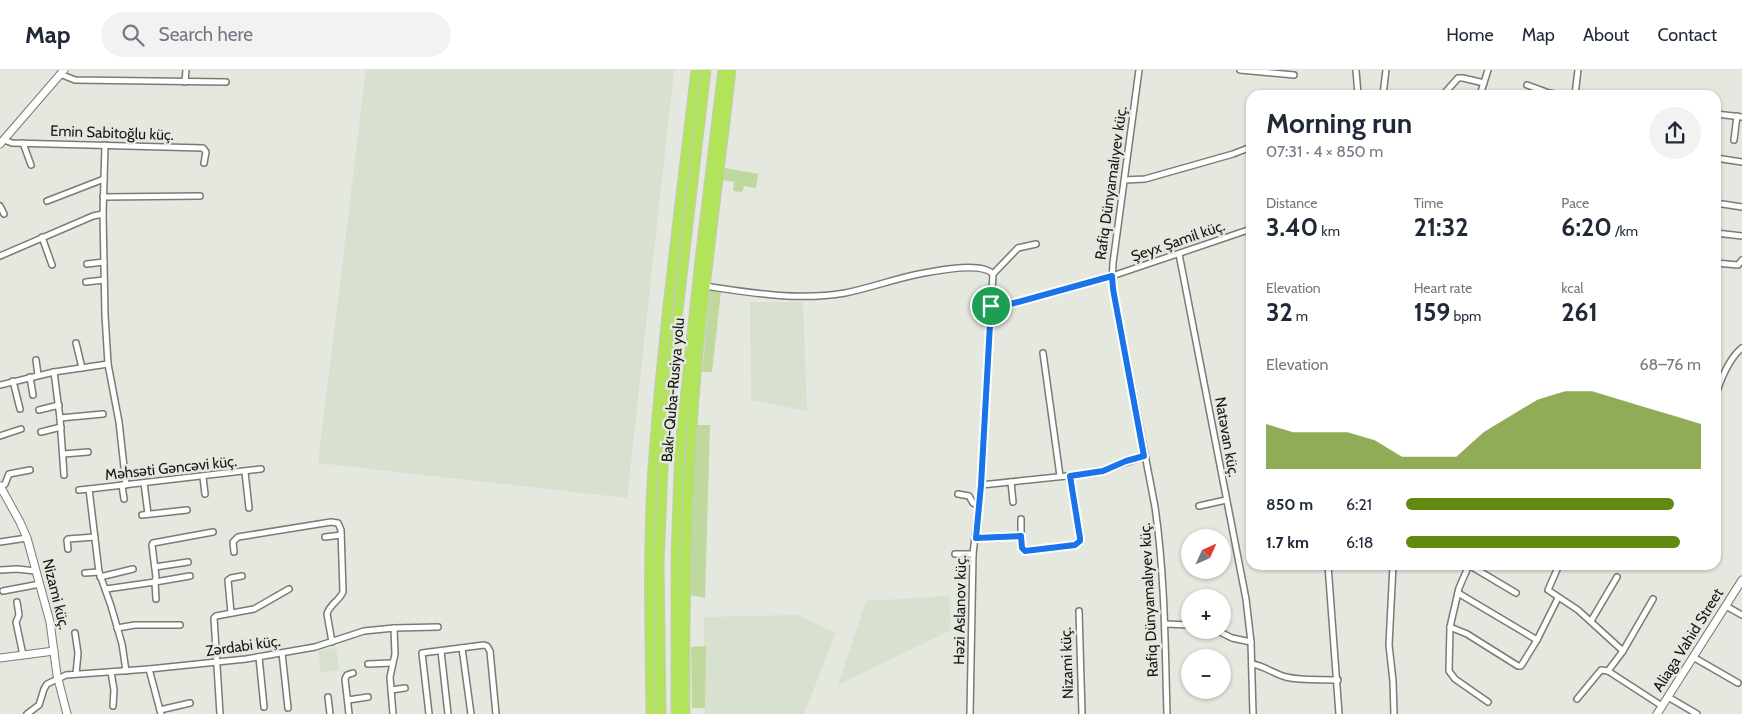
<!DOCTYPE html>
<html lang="en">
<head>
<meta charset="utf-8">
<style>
	:root { --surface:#fff; --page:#f2f2f3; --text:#1f2937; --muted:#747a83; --line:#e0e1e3; --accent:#638911 }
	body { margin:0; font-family:Cabin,sans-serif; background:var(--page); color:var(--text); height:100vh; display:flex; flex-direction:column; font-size:19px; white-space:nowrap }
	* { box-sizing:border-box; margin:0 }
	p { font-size:16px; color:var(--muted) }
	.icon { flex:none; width:28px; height:28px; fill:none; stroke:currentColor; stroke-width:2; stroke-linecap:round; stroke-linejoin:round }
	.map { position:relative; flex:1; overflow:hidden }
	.side { position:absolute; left:1246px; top:20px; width:475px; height:480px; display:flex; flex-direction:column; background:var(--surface); border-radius:15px; box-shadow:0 1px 4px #0004 }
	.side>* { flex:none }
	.needle { width:32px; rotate:45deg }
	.tools { position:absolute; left:1181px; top:459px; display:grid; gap:10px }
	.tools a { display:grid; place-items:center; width:50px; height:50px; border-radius:50%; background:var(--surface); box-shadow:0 1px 4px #0004; font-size:25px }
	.pin { position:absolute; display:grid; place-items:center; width:42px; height:42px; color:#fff; margin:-21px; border:2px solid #fff; border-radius:50%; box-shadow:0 1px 5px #0007 }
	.round { display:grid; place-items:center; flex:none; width:52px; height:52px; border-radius:26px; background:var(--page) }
	.headline { display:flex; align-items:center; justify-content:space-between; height:85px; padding:0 20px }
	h1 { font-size:28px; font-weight:700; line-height:38px }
	.metrics { display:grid; grid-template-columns:repeat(3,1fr); gap:8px; height:85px; padding:5px 20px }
	.metrics div { display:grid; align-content:center }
	.metrics b { font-size:25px; font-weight:700 }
	.metrics small { font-size:14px; font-weight:400 }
	.metrics p { font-size:14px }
	.chart { height:140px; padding:10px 20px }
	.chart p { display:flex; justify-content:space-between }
	.chart svg { width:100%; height:90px; margin-top:5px; fill:var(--accent); opacity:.7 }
	ul { padding:0 20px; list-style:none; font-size:16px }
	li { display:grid; grid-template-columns:80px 60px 1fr; align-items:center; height:38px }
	li i { height:12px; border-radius:6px; background:var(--accent) }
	header { display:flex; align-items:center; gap:30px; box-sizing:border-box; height:70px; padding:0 25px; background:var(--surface); border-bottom:1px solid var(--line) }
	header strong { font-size:24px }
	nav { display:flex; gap:28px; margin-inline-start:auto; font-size:18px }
	.search { width:350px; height:45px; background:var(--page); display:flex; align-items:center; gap:12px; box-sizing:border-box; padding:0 18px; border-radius:28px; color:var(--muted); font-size:19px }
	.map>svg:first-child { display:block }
	.built { fill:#d8e0cf }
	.green { fill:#bfd89e }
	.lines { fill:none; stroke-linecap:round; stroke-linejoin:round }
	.street-casing { stroke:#797c74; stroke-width:8 }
	.secondary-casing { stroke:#797c74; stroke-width:9 }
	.highway-casing { stroke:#c7c7c6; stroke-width:11 }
	.street { stroke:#fff; stroke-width:5 }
	.secondary { stroke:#fff; stroke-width:7 }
	.highway { stroke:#b1e45b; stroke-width:9 }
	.route-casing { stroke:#fff; stroke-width:10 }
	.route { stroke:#1a73e8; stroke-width:6 }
	.labels { text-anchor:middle; stroke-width:5; stroke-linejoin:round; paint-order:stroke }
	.street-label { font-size:15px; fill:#141613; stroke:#e4e8df }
</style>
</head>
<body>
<header>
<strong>Map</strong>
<div class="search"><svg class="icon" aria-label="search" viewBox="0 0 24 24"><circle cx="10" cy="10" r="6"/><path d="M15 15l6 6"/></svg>Search here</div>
<nav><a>Home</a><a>Map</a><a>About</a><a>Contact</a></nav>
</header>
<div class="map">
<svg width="1742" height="644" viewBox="0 0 1742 644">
	<rect width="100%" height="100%" fill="#e4e8df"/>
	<g class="built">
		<path d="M366,0H674L627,428L318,393Z"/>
		<path d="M750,232H803L807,341L751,330Z"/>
		<path d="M949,526L951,560L838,615L866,531Z"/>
		<path d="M797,545L836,563L804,644H705L704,547Z"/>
		<path d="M336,578L339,600L321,603L318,581Z"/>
	</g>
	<g class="green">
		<path d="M725,98L758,104L756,118L744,116L742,122L733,121L734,112L723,110Z"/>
		<path d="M710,221H721L712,302H702Z"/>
		<path d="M696,355H710L705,528L690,525Z"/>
		<path d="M706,576L705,638H692L691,577Z"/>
	</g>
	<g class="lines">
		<g class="street-casing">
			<g id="street">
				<path d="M1139,0L1113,193L1112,212L1155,437C1165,506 1165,575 1167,644"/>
				<path d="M1240,0L1294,5"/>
				<path d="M1356,0L1358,25"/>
				<path d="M60,4L75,10L226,12"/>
				<path d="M185,12L186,0"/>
				<path d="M1527,15L1549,23L1561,25"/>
				<path d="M1383,25L1386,0"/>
				<path d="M1443,25L1458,8H1463L1484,13"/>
				<path d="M1480,25L1488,0"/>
				<path d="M1575,25L1578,0"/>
				<path d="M1716,44L1742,47"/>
				<path d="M4,70L12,73L203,78L206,82L204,93"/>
				<path d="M1734,70L1737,46"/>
				<path d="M23,73L31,95"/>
				<path d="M105,75L103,144L105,245L108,294L119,352L126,415"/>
				<path d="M1716,88L1742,92"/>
				<path d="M1125,110L1145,109L1233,84L1251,77"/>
				<path d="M103,127L200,126"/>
				<path d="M47,131L104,109"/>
				<path d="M1716,133L1742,137"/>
				<path d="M0,136L4,144"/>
				<path d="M1716,163L1742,166"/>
				<path d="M42,167L52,195"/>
				<path d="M1179,184L1246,529L1251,572L1253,644"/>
				<path d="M0,186L93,146L103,144"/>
				<path d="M1716,193L1738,195L1742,190"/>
				<path d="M87,194L104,192"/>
				<path d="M993,204L1018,178L1036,174"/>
				<path d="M86,212L104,210"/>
				<path d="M705,216C752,223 798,231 845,223C870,218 894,209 919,204C935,201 981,191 993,204L981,415L973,484L970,644"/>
				<path d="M991,236L1007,235L1112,206L1251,159"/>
				<path d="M76,273L82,298"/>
				<path d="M1043,283L1060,406"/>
				<path d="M36,290L38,305"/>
				<path d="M54,302L60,348L64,405"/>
				<path d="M30,307L33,325"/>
				<path d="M13,311L20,339"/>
				<path d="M0,315L54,302L108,294"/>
				<path d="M1716,324C1721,309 1729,288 1742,278"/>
				<path d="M39,340L59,335"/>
				<path d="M60,348L103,344"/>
				<path d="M41,362L61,357"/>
				<path d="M0,366L21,359"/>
				<path d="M63,384L88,382"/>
				<path d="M245,402L249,438"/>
				<path d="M203,407L205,424"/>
				<path d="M1011,412L1013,432"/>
				<path d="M144,413L148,444"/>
				<path d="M122,415L124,429"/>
				<path d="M981,415L1096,403L1145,386"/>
				<path d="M0,417L5,414L9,404L30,400"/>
				<path d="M79,420L89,419"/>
				<path d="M958,424L969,426L973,433L979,436"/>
				<path d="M1199,436L1226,430"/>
				<path d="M142,445L187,440"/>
				<path d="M1021,466V449"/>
				<path d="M325,467L341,465"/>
				<path d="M975,468L1021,466L1022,478L1025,481L1064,477L1078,473L1080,468L1070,406"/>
				<path d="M0,472L27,468"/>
				<path d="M68,479L67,470L68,469L95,467"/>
				<path d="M234,482L233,472L238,467L331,452L338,453L341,460L343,522C339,531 329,535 327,544L332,572"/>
				<path d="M955,484H973"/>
				<path d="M1328,495L1339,644"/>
				<path d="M1393,495L1389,575L1393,611L1394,644"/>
				<path d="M1469,495L1459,518L1450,557L1449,601L1455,609L1488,632"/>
				<path d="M1469,495L1516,523"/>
				<path d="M1559,495L1548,520L1578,540L1623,581L1608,601L1662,636"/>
				<path d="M155,497L188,492"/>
				<path d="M0,500L17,499L36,501"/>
				<path d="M85,503L99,502"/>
				<path d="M100,507L133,499"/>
				<path d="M106,519L155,512L156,507L152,475L153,473L213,462"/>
				<path d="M3,521L40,514"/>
				<path d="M1458,523L1537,570"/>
				<path d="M156,529L155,512L190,506"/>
				<path d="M17,532L19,545L16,552L23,585"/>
				<path d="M1726,536L1742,545"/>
				<path d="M1079,541L1082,644"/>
				<path d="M231,543L228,510L231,508L242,506"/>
				<path d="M1591,551L1617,507"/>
				<path d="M1165,554L1190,555"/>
				<path d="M1450,557L1467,564L1518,596H1521L1537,570L1558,528"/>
				<path d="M117,558L135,555H180"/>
				<path d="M394,558L438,557"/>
				<path d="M1216,560L1232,568L1251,572"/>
				<path d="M75,563L78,583L76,604"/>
				<path d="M462,578L471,644"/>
				<path d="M441,581L448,644"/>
				<path d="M1623,581L1653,529"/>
				<path d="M282,583L288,638"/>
				<path d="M259,587L264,637"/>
				<path d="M1693,587L1738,613"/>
				<path d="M368,594L392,593"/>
				<path d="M1252,594C1265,596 1274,604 1286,607C1302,611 1321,609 1338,610"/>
				<path d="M149,599L161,644"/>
				<path d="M126,601L122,574L111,536L99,502L89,419L261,399"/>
				<path d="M111,602L114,620L113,636"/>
				<path d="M391,620L405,618"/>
				<path d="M328,627L330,644"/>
				<path d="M1668,627L1697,644"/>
				<path d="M1577,629L1601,600L1608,601"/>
				<path d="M348,630L368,627"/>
				<path d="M160,640L190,633"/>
				<path d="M27,644L39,635L44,619L47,614L66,605L149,599L246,589L315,577L364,561L394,558L395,584L390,607L393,644"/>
				<path d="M220,644L214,548L216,546L254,539L289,519"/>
				<path d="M349,644L345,609L347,605L353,603"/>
				<path d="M429,644L422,583L484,575L487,576L490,581L496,644"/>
			</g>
		</g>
		<g class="secondary-casing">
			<g id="secondary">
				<path d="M0,74L64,0"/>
				<path d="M0,416L20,452L27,468L50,552L57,605L67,644"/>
				<path d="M0,588L54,581"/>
				<path d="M1657,644L1742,510"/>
			</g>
		</g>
		<g class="highway-casing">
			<g id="highway">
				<path d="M651,644C650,567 648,490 652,413C661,275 680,138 696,0"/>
				<path d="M661,644L659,492L664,374L671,300L706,0"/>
				<path d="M676,644V487L680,376L700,190L723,0"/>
				<path d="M685,644C684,531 686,417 696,304C705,202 720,101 731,0"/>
			</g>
		</g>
		<use href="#street" class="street"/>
		<use href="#secondary" class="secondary"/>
		<use href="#highway" class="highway"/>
	</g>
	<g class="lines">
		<g class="route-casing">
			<path id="route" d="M1112,206L1113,219L1144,386L1126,391L1103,401L1070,406L1080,468V471L1075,475L1025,481L1022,478L1021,466L976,468L981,415L991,236L1007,235Z"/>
		</g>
		<use href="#route" class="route"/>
	</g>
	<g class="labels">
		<g class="street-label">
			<text transform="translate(112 63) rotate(2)" y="5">Emin Sabitoğlu küç.</text>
			<text transform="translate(1111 113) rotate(-82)" y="5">Rafiq Dünyamalıyev küç.</text>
			<text transform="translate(1178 171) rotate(-19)" y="5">Şeyx Şamil küç.</text>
			<text transform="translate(673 320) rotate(-85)" y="5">Bakı-Quba-Rusiya yolu</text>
			<text transform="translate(1227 367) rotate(80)" y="5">Natəvan küç.</text>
			<text transform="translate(171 398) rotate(-6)" y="5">Məhsəti Gəncəvi küç.</text>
			<text transform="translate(56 524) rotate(76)" y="5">Nizami küç.</text>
			<text transform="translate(1149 530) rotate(-93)" y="5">Rafiq Dünyamalıyev küç.</text>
			<text transform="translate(960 540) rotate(-89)" y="5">Həzi Aslanov küç.</text>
			<text transform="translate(1688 570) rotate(-58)" y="5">Aliaga Vahid Street</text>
			<text transform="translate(243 576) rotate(-8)" y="5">Zərdabi küç.</text>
			<text transform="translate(1067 593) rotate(-92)" y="5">Nizami küç.</text>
		</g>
	</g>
</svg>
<div class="tools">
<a><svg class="needle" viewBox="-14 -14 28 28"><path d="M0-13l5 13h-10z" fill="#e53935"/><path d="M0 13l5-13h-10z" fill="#747a83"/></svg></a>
<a>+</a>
<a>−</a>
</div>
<div class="pin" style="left:991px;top:236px;background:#1e9e55"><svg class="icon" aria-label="arrive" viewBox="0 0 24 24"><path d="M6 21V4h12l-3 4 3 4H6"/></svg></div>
<section class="side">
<div class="headline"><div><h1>Morning run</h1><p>07:31 · 4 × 850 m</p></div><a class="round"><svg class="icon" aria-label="share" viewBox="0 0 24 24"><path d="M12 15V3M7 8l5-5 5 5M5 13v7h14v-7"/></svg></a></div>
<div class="metrics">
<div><p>Distance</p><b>3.40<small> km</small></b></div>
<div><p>Time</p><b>21:32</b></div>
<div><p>Pace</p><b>6:20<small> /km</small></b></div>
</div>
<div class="metrics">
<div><p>Elevation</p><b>32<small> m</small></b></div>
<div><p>Heart rate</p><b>159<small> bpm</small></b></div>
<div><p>kcal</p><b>261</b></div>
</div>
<div class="chart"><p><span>Elevation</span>68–76 m</p>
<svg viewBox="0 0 160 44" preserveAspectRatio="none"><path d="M0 44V22L10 26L20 26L30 26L40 30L50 38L60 38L70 38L80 26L90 18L100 10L110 6L120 6L130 10L140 14L150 18L160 22V44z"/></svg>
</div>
<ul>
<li><b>850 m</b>6:21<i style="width:91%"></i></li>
<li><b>1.7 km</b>6:18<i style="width:93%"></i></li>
</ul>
</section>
</div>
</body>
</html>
